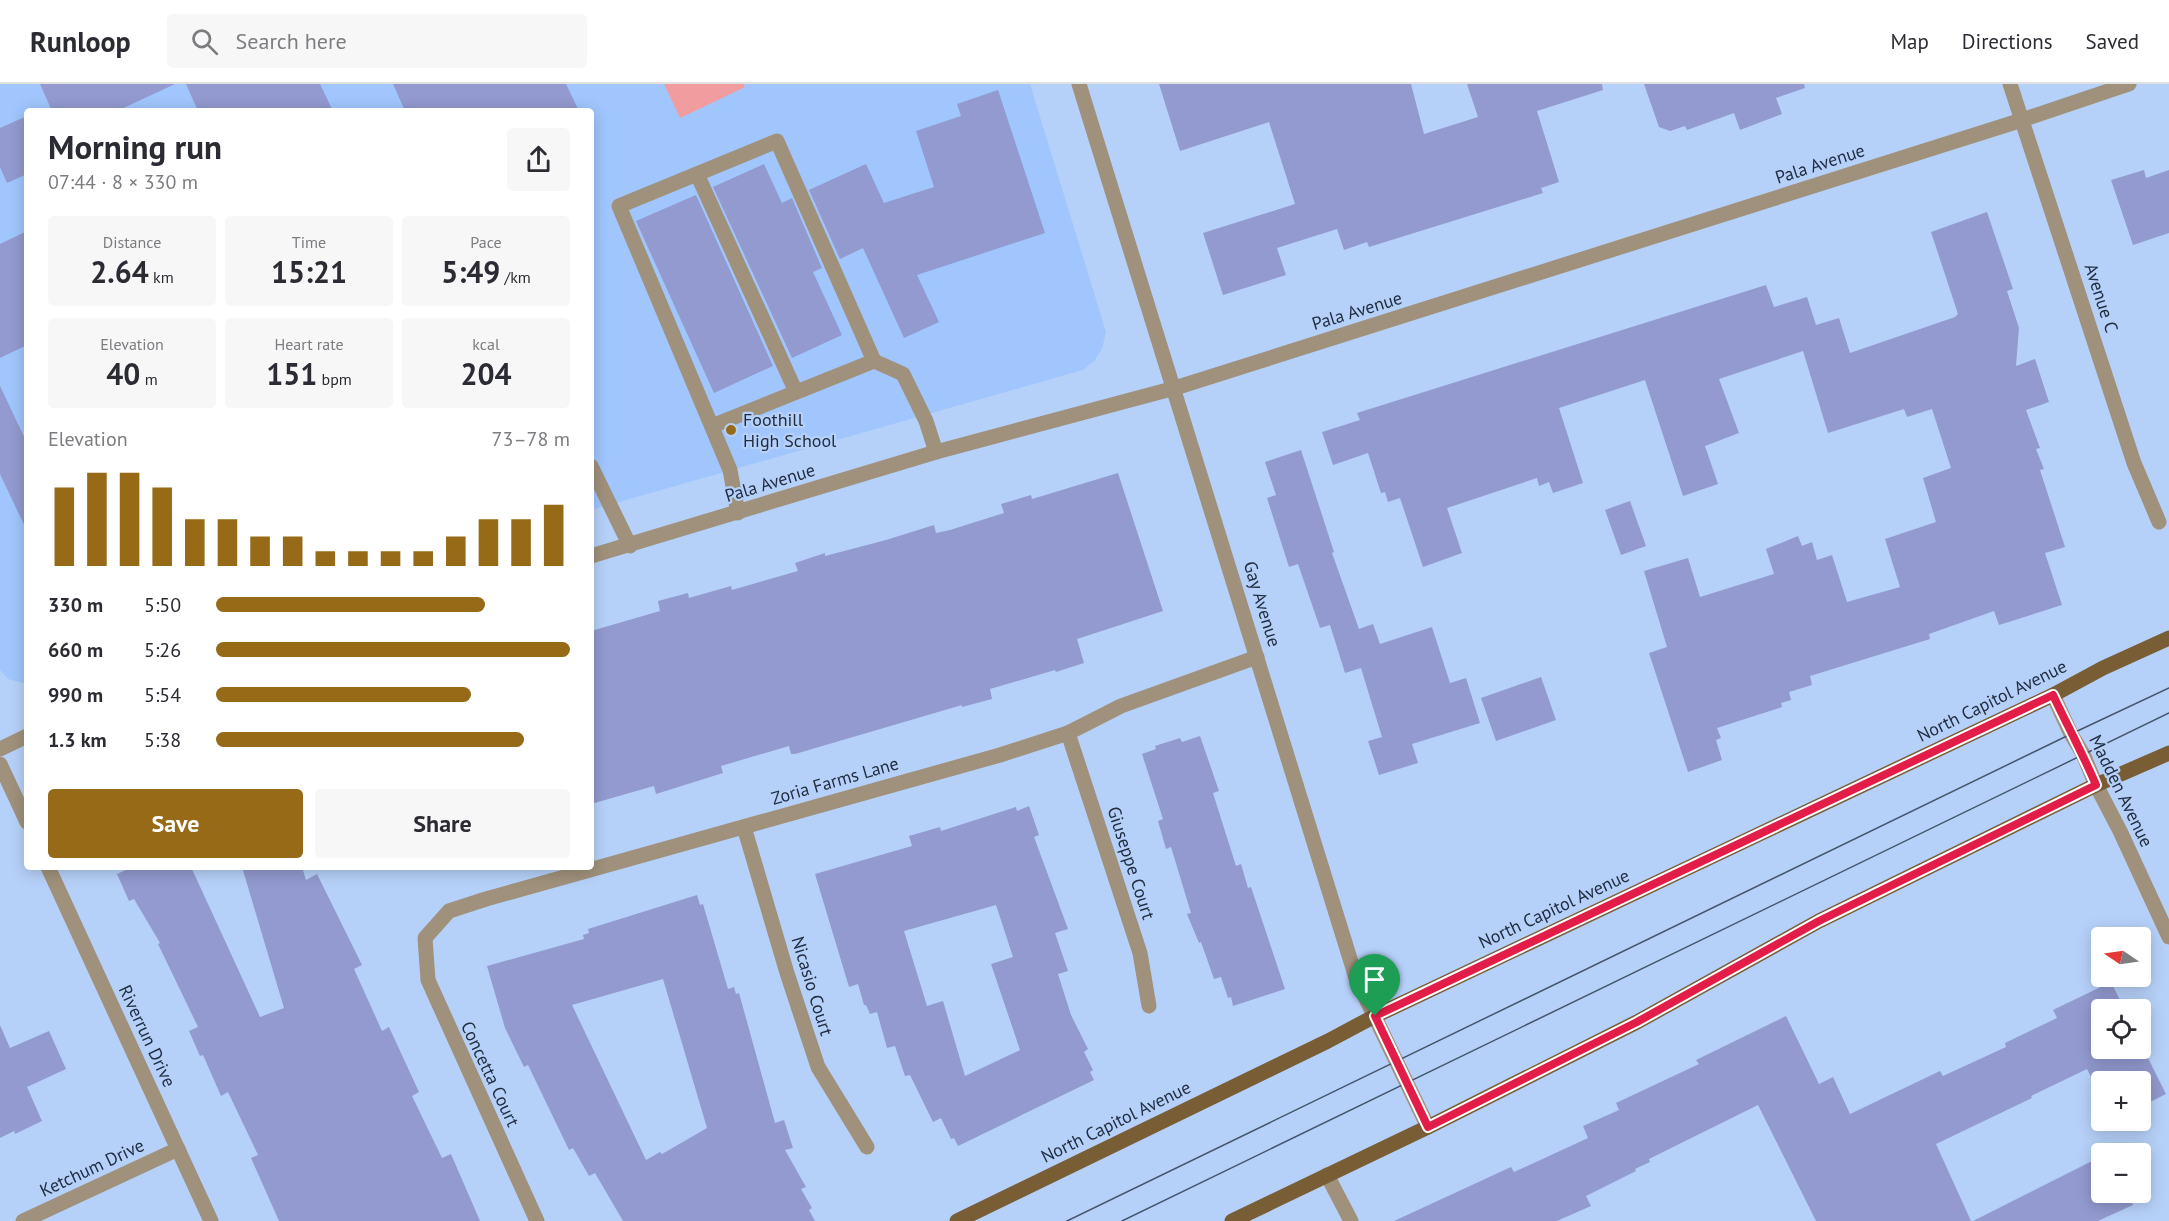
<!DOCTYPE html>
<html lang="en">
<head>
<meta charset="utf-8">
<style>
	:root { --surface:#fff; --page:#f7f7f7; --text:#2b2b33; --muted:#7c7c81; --line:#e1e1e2; --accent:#966a17 }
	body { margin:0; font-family:"PT Sans",sans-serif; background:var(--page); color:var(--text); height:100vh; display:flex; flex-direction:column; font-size:22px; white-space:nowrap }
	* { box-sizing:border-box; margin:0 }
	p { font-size:20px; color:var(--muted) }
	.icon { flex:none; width:33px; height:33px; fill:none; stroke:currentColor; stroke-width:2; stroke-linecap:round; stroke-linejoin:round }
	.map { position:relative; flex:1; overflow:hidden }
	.side { position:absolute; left:24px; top:24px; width:570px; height:762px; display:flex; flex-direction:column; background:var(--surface); border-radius:6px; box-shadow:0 3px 15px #0003 }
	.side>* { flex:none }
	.needle { width:39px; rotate:283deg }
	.fabs { position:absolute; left:2091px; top:843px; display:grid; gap:12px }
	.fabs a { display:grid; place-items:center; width:60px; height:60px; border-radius:6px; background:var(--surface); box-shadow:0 3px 15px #0003; font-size:30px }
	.pin { position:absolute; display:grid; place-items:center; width:51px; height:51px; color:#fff; margin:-62px -26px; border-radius:50% 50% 50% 0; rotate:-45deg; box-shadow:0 0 6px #0007 }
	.pin .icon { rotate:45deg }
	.round { display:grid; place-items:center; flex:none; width:63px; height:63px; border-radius:6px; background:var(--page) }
	.head { display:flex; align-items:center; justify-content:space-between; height:102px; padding:0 24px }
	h1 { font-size:33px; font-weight:700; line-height:45px }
	.metrics { display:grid; grid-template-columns:repeat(3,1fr); gap:9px; height:102px; padding:6px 24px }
	.metrics div { display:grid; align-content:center; border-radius:6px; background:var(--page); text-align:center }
	.metrics b { font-size:30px; font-weight:700 }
	.metrics small { font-size:16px; font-weight:400 }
	.metrics p { font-size:16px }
	.chart { height:168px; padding:12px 24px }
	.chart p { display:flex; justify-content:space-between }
	.chart svg { width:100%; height:108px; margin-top:6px; stroke:var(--accent); stroke-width:6 }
	.cta { display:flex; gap:12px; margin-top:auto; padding:12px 24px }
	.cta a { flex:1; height:69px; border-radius:6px; background:var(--accent); color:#fff; font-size:24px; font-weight:700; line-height:69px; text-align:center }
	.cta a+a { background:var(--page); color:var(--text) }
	ul { padding:0 24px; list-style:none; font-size:20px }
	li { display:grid; grid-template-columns:96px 72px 1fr; align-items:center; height:45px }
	li i { height:15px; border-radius:8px; background:var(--accent) }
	header { display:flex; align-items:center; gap:36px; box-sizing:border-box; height:84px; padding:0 30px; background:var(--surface); border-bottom:2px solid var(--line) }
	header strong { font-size:28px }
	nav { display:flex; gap:33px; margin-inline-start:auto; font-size:21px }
	.search { width:420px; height:54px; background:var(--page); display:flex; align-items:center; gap:15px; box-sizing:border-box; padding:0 21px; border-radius:6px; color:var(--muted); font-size:22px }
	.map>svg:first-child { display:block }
	.built { fill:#a0c6fd }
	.green { fill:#f19c9f }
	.building { fill:#929acf; fill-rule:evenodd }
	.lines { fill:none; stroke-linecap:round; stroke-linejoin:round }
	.lane { stroke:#a0917c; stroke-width:15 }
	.street { stroke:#a0917c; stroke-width:15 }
	.primary { stroke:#785d35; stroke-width:15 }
	.tram { stroke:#44556d; stroke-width:1.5 }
	.route-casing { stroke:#fff; stroke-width:12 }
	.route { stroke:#e11d48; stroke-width:8 }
	.poi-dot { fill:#966a17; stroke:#b6d1f9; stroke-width:2 }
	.labels { text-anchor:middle; stroke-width:4.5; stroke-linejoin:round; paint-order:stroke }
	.street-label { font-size:18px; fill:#212e41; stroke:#b6d1f9 }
	.poi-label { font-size:18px; fill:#212e41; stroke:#b6d1f9; text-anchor:start }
</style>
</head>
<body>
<header>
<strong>Runloop</strong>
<div class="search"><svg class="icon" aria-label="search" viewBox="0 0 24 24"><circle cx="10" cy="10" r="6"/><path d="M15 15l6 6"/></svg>Search here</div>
<nav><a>Map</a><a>Directions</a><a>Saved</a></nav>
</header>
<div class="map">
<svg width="2169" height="1137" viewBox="0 0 2169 1137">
	<rect width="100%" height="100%" fill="#b6d1f9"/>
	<path class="built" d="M0,0H1030L1106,248L1102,265L1095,276L1083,286L591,426V27H27V598L22,599L8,595L0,586Z"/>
	<path class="green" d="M664,0H743L745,3L680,34Z"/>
	<g class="building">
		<path d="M40,0H175L117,27H52Z"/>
		<path d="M186,0H320L333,27H198Z"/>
		<path d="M393,0H566L579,27H405Z"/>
		<path d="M1159,0H1411L1424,50L1478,33L1467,0H1602L1603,6L1537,27L1559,98L1541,104L1543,109L1369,163L1367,158L1344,166L1337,145L1277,164L1286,191L1223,211L1203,149L1295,120L1269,38L1180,67Z"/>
		<path d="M1644,0H1804L1805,4L1776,14L1782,30L1740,46L1734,29L1687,46L1685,42L1670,47L1659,43Z"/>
		<path d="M998,6L1045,149L917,191L939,238L904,254L863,164L840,175L809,106L866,80L884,119L934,103L916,47L961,32L957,20Z"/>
		<path d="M27,32V90L7,99L0,83V44Z"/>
		<path d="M764,80L782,119L792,114L822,184L813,188L842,251L792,274L713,103Z"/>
		<path d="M2144,86L2146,94L2169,86V149L2133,161L2111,96Z"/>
		<path d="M696,111L773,282L714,309L636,137Z"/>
		<path d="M1987,128L2013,205L2007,207L2019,244L2016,282L2035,275L2049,318L2026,326L2040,364L2036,365L2044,385L2040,386L2065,463L2045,469L2062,521L1999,541L1994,527L1929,550L1930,555L1810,592L1812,601L1789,608L1791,616L1781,619L1782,623L1717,644L1721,654L1716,656L1722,676L1688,688L1649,569L1667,563L1644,487L1688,474L1700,513L1774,490L1766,465L1798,452L1802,462L1812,458L1817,476L1832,471L1847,518L1900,503L1885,455L1936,438L1923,394L1951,384L1932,325L1907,333L1904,325L1828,349L1803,267L1719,295L1739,349L1705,362L1718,400L1683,412L1645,296L1559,324L1583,399L1553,409L1549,398L1539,402L1537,394L1447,424L1462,469L1423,483L1400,414L1388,418L1385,408L1381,409L1368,369L1333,381L1322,348L1360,336L1357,329L1766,201L1774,223L1807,213L1816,241L1839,234L1850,269L1955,233L1958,230L1931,148Z"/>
		<path d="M27,147V261L0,274V160Z"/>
		<path d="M0,302L27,359V447L0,390Z"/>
		<path d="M1301,366L1334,468L1332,469L1359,545L1373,540L1380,560L1432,543L1450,599L1466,594L1480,639L1412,660L1418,679L1379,691L1368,657L1382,653L1361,584L1345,589L1330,541L1320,544L1298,480L1289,483L1267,414L1276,411L1265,378Z"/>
		<path d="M1118,389L1163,527L1077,555L1084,579L1056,588L1055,586L990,605L992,615L962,623V621L795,670H791L789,662L721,682L723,689L656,710L654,702L591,720V547L660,527L658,517L688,509L689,514L731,502L732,506L798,487L795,479L825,469V472L886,456L934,441L936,449L950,446L1004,429L1001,420L1031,411L1032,415Z"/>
		<path d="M1630,417L1646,462L1621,471L1605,426Z"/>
		<path d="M1541,593L1556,636L1496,657L1481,614Z"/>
		<path d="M1200,652L1219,707L1213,709L1236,782L1241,780L1248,804L1251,803L1285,905L1233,922L1231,913L1228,914L1221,893L1214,895L1201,858L1199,859L1187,830L1191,829L1171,763L1166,765L1158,737L1163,735L1142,670L1156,665L1155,662L1180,654L1182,658Z"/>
		<path d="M1029,722L1039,751L1034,753L1068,845L1055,849L1068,887L1058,890L1071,931L1088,965L1084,968L1093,986L1090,988L1094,996L958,1062L954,1054L951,1055L941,1034L933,1038L910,991L905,992L895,962L887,964L877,928L870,930L866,921H864L858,900L849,903L815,790L912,762L909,752L940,743L941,747L1016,723L1017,727ZM996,821L1013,873L991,880L1020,966L965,992L943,917L927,922L904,847Z"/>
		<path d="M132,783H191L260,933L284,924L242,783H302L306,796L317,790L362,881L354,885L382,947L389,943L419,1008L412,1012L442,1074L451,1070L480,1137H279L251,1074L258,1071L228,1008L221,1012L203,971L200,972L189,947L198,943L158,860L160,859L134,815L129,817L117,790Z"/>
		<path d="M697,811L700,821L703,820L728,905L734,903L736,910L739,909L775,1039L784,1036L793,1064L785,1066L806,1103L801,1105L812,1124L809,1126L815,1137H623L595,1089L589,1092L573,1064L569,1066L528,981L524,983L505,944L487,882L584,855L583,851L589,849L588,845ZM663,895L707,1044L662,1070L660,1068L646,1076L572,921Z"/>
		<path d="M2111,898L2125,926H2102V964H2140V958L2166,1010L2140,1023V998H2102V1014L2087,985L2031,1012L2032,1014L1936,1060L1971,1137H1816L1758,1021L1649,1075L1650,1078L1635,1085L1636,1087L1586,1112L1591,1122L1557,1137H1394L1511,1083L1514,1088L1588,1054L1583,1042L1619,1026L1616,1019L1699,980L1696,976L1786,932L1819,1000L1833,993L1850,1030L1940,987L1943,992L2006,963L2005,959L2057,934L2053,926Z"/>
		<path d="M0,941L10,964L49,947L66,985L27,1003L42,1037L15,1050L14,1047L0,1054Z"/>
		<path d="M2102,1072V1108H2128L2133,1121L2098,1137H1973Z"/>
	</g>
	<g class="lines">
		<g class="lane">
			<path d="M697,90L796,308"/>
			<path d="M712,342L874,277"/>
			<path d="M591,382L630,462"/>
			<path d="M738,429L730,386L619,122L777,57L874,277L903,290L926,337L936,368"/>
			<path d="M1327,1091L1351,1137"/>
		</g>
		<g class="street">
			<path d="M1079,0L1356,894L1428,1043"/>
			<path d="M2010,0L2134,379L2159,438"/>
			<path d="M591,472L936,368L1175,304L2022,36L2129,0"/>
			<path d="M2053,611L2071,650L2083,670L2096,701L2120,747L2169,853"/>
			<path d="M1068,649L1140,869L1149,922"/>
			<path d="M0,665L27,652"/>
			<path d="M0,680L27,738"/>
			<path d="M744,743L787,889L818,983L867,1063"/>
			<path d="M48,783L211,1137"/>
			<path d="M23,1137L178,1065"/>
			<path d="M537,1137L428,896L425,854L449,827L486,815L1000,671L1068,649L1121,622L1257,573"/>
		</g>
		<g class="primary">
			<path d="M957,1137L1328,957L1375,932L2053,611L2103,584L2169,554"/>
			<path d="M1232,1137L1428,1043L1637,938L1819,837L2096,701L2169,669"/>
		</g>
		<g class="tram">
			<path d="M1067,1137L2071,650L2169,604"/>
			<path d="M1122,1137L2169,629"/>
		</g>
	</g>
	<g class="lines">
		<g class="route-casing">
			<path id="route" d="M2053,611C2067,641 2083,670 2096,701L1819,837L1637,938L1428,1043L1375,932Z"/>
		</g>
		<use href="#route" class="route"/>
	</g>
	<circle class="poi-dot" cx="731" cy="346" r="6"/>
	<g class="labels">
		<g class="street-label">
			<text transform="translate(1820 80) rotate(-18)" y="6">Pala Avenue</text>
			<text transform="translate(2101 214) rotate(72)" y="6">Avenue C</text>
			<text transform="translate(1357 227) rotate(-17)" y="6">Pala Avenue</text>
			<text transform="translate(770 399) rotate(-17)" y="6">Pala Avenue</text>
			<text transform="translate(1262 520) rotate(73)" y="6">Gay Avenue</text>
			<text transform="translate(1992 617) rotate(-26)" y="6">North Capitol Avenue</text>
			<text transform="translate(835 697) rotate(-16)" y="6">Zoria Farms Lane</text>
			<text transform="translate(2121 707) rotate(64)" y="6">Madden Avenue</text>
			<text transform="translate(1131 779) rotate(72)" y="6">Giuseppe Court</text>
			<text transform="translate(1554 825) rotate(-25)" y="6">North Capitol Avenue</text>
			<text transform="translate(812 902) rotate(73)" y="6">Nicasio Court</text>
			<text transform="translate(147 952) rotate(65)" y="6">Riverrun Drive</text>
			<text transform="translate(490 990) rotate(65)" y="6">Concetta Court</text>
			<text transform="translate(1116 1038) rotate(-26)" y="6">North Capitol Avenue</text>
			<text transform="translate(92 1084) rotate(-25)" y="6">Ketchum Drive</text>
		</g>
		<g class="poi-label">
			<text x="743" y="342">Foothill<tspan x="743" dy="21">High School</tspan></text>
		</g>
	</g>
</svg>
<div class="fabs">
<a><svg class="needle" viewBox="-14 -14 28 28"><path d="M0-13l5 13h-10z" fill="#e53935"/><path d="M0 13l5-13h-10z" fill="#7c7c81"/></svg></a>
<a><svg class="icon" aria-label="locate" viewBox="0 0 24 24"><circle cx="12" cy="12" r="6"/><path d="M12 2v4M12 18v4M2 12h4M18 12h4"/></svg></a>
<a>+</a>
<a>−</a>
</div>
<div class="pin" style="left:1375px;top:932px;background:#1e9e55"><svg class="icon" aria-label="arrive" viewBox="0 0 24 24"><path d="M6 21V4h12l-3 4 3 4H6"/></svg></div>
<section class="side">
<div class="head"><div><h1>Morning run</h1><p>07:44 · 8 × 330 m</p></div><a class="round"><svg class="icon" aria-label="share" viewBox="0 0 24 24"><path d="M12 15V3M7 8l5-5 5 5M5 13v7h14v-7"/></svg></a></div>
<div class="metrics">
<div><p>Distance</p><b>2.64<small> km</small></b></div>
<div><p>Time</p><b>15:21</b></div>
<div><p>Pace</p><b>5:49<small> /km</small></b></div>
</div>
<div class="metrics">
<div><p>Elevation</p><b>40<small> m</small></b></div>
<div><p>Heart rate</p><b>151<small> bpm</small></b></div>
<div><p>kcal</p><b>204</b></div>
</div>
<div class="chart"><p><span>Elevation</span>73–78 m</p>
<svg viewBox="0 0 160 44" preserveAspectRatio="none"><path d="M5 44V12M15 44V6M25 44V6M35 44V12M45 44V25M55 44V25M65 44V32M75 44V32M85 44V38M95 44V38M105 44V38M115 44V38M125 44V32M135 44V25M145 44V25M155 44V19"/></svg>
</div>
<ul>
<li><b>330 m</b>5:50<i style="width:76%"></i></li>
<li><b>660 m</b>5:26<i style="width:100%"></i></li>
<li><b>990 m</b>5:54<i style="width:72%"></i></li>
<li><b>1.3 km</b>5:38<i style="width:87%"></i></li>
</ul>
<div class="cta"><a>Save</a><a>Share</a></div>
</section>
</div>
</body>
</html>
